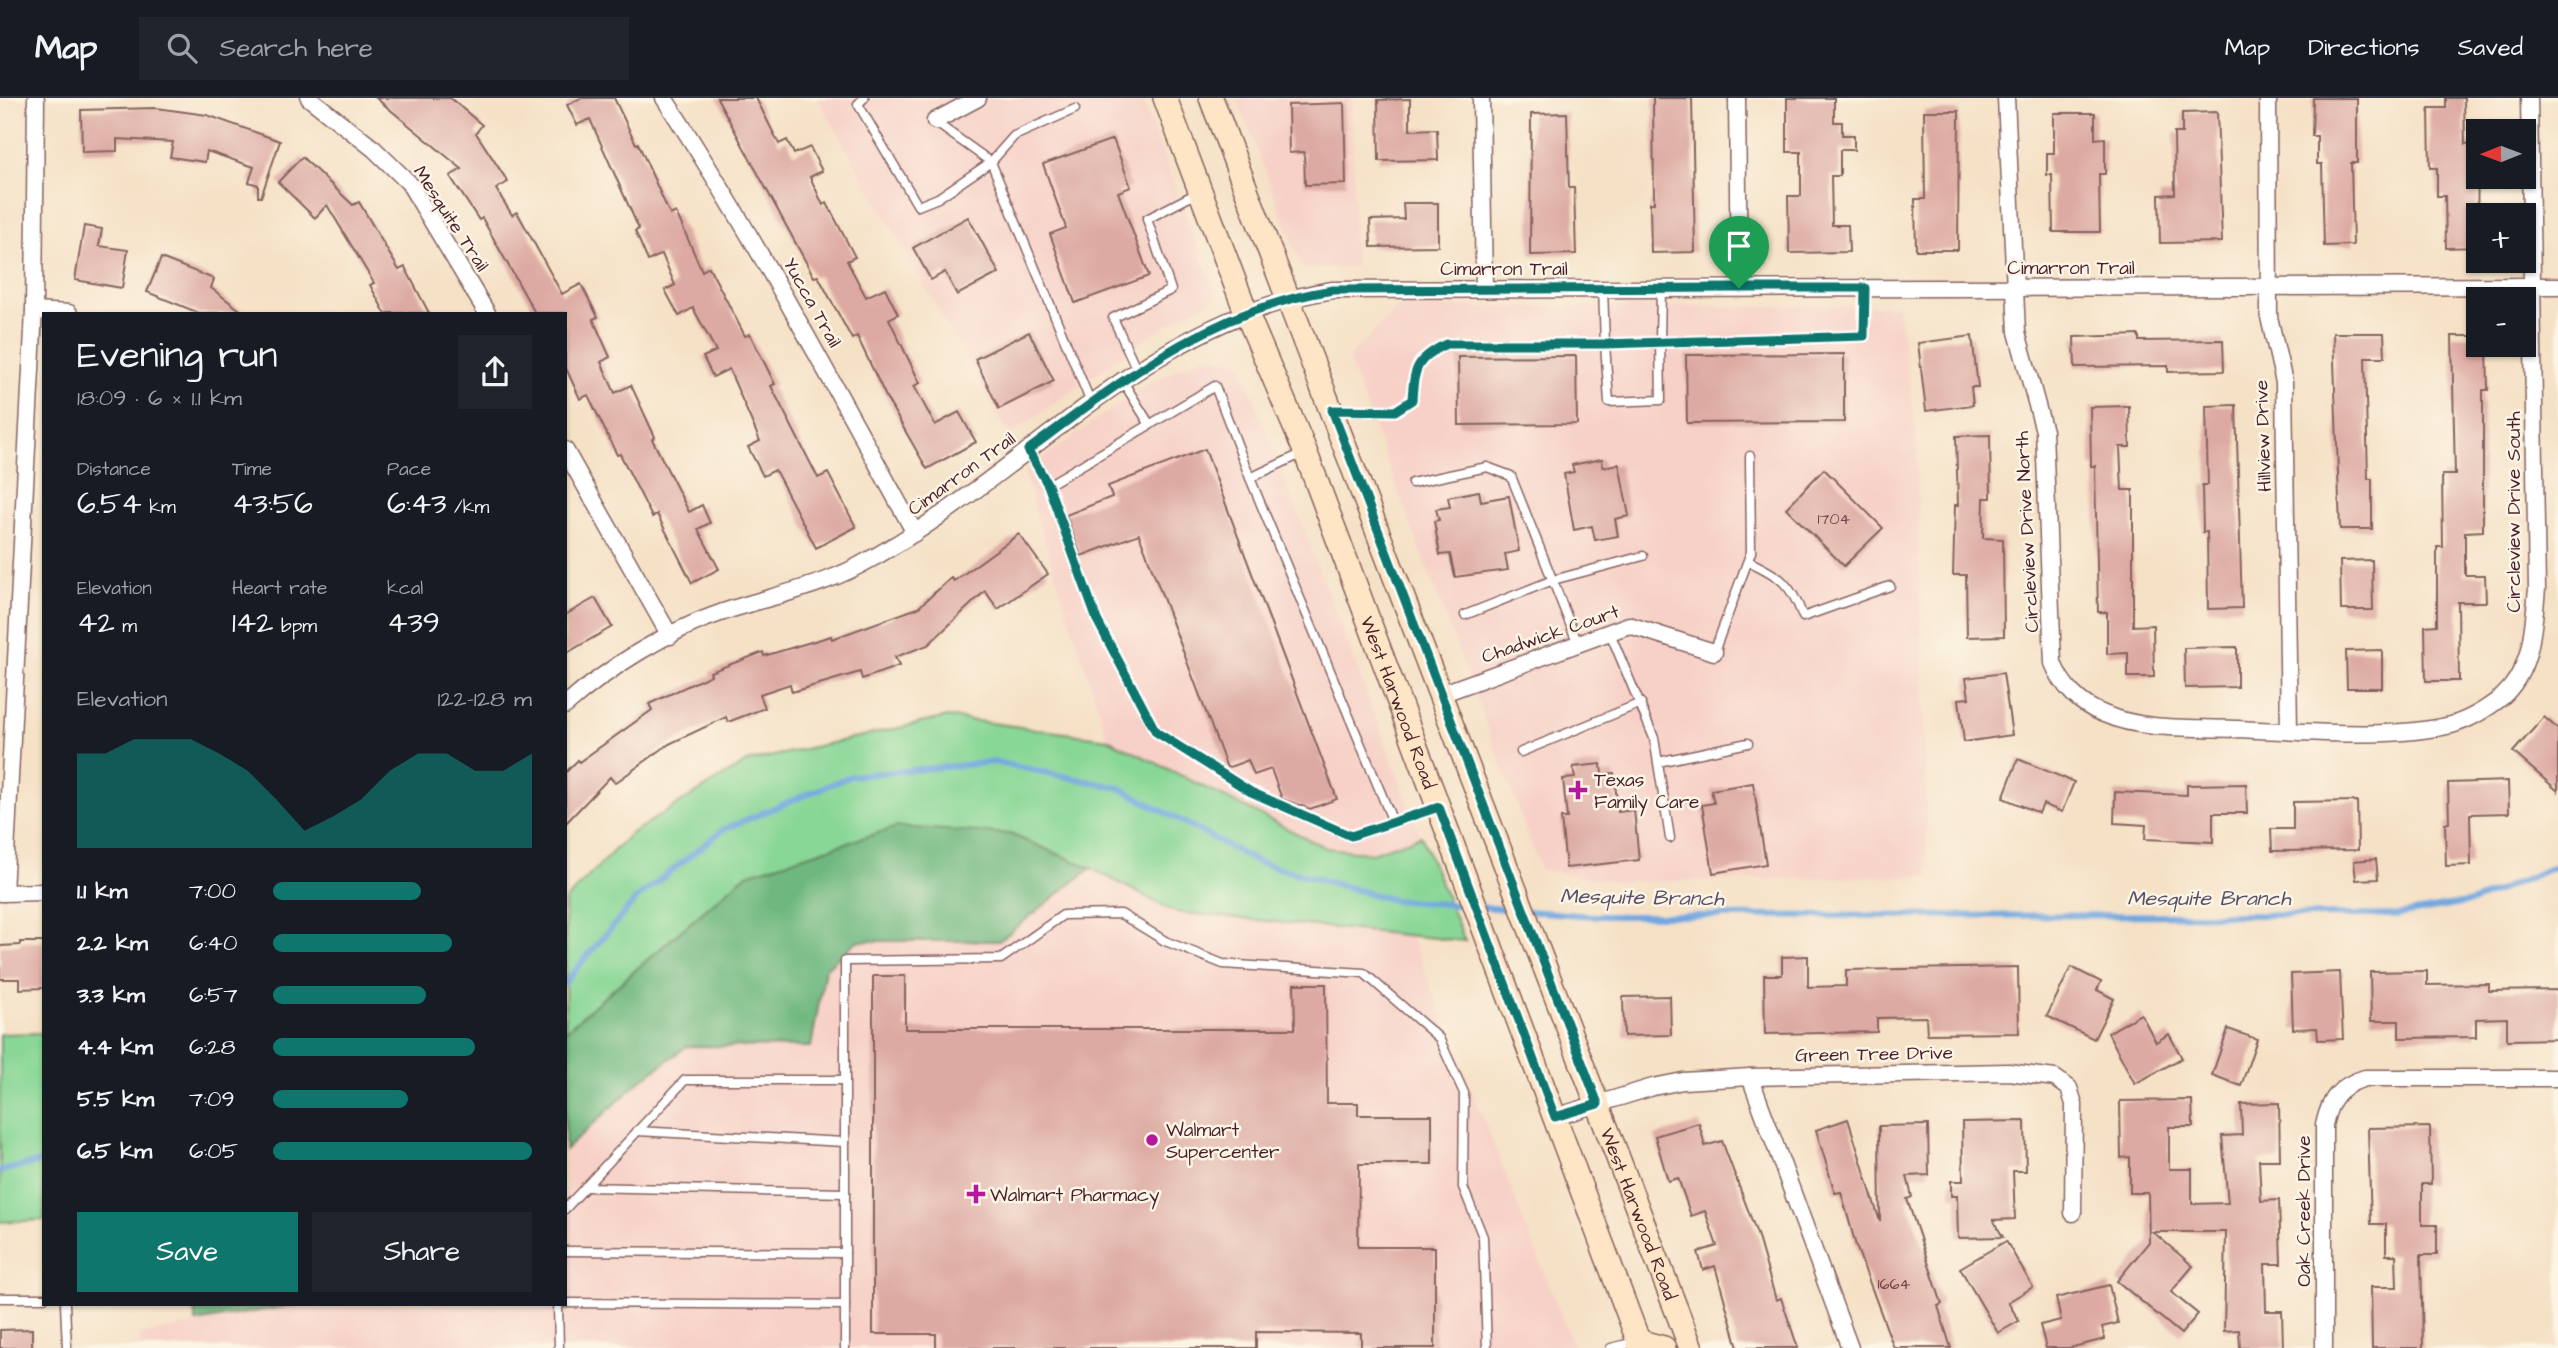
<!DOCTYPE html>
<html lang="en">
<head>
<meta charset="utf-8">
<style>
	:root { --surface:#171b24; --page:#20242c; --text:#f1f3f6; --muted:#9ea1a6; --line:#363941; --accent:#0f766e }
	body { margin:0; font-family:"Architects Daughter",sans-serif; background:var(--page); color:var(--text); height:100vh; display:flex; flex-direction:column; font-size:26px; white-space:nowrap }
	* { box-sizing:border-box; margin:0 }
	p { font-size:23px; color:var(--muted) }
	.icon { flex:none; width:38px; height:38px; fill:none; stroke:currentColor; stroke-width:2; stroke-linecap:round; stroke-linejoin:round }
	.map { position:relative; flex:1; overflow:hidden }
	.panel { position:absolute; left:42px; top:214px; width:525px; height:994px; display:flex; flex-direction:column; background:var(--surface); border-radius:0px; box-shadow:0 2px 5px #0004 }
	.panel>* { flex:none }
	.needle { width:46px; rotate:269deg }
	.buttons { position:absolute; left:2466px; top:21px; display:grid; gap:14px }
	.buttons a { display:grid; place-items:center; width:70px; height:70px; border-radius:0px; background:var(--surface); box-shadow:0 2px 5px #0004; font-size:35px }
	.pin { position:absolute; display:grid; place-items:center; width:60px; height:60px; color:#fff; margin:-72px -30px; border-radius:50% 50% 50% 0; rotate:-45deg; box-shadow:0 0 7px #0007 }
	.pin .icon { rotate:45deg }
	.round { display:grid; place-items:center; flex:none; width:74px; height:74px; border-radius:0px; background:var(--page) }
	.summary { display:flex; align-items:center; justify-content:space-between; height:119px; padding:0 35px }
	h1 { font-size:38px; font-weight:600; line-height:52px }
	.metrics { display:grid; grid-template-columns:repeat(3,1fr); gap:10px; height:119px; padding:7px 35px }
	.metrics div { display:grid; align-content:center }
	.metrics b { font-size:30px; font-weight:600 }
	.metrics small { font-size:19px; font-weight:400 }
	.metrics p { font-size:19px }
	.chart { height:196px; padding:14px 35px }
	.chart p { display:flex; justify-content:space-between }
	.chart svg { width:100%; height:126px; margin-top:7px; fill:var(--accent); opacity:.7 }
	.cta { display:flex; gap:14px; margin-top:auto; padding:14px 35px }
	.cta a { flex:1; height:80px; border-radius:0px; background:var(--accent); color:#fff; font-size:28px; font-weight:600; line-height:80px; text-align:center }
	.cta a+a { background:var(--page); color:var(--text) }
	ul { padding:0 35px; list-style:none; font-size:23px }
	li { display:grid; grid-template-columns:112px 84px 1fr; align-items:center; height:52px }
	li i { height:18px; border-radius:9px; background:var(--accent) }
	header { display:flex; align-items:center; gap:42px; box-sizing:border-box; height:98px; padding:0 35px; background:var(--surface); border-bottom:2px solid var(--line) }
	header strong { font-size:33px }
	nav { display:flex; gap:38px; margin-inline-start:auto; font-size:24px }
	.search { width:490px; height:63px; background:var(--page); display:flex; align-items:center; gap:18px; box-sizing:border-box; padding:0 24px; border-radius:0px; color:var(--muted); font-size:26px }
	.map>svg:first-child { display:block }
	.built { fill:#f7d1c8 }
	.green { fill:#89d796; stroke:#6a7b60; stroke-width:2 }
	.forest { fill:#6eb87f; stroke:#5c6c55; stroke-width:2 }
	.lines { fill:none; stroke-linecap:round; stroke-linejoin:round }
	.stream { stroke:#72a7df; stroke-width:6 }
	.building { fill:#ddaaa3 }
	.service-casing { stroke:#866361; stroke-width:11 }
	.minor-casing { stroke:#866361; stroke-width:19 }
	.secondary-casing { stroke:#866361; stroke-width:26 }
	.service { stroke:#fff; stroke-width:8 }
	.minor { stroke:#fff; stroke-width:16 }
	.secondary { stroke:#fde5c5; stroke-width:23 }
	.route-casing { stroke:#fff; stroke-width:14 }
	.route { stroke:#0f766e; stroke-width:9 }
	.poi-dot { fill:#b5179e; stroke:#fcf5e5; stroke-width:2.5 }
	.labels { text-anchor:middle; stroke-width:5; stroke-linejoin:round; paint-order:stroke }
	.number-label { font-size:16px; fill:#6f4249 }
	.street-label { font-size:19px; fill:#4a1f2b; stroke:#fcf5e5 }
	.poi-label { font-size:19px; fill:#4a1f2b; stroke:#fcf5e5; text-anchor:start }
	.water-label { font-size:21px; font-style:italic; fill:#584f6a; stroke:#fcf5e5 }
</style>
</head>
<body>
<header>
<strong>Map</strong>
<div class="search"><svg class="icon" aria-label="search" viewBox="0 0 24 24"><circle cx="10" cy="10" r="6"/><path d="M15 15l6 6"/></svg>Search here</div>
<nav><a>Map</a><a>Directions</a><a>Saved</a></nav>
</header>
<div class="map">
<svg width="2558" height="1250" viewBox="0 0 2558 1250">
	<rect width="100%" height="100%" fill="#fcf5e5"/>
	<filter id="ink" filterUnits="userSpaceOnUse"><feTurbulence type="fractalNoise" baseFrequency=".0143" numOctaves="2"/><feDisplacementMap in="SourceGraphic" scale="14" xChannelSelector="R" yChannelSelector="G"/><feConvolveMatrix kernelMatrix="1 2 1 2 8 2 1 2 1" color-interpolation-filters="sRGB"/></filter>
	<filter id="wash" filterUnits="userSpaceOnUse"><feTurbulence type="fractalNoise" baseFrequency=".00686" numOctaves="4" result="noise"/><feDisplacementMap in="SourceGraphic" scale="28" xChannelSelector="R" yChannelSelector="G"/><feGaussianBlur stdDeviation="1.57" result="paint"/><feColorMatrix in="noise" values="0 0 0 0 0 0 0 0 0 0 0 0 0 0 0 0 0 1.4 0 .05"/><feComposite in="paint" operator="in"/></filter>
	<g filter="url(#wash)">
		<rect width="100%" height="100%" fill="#f5e1c6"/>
		<g class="built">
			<path d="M818,0H1141L1217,199L1155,234L1009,337Z"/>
			<path d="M1237,0H1352L1355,169L1303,171Z"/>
			<path d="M1898,208L1916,332L1928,778L1617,784L1541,772L1348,260L1398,209Z"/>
			<path d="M1203,258L1239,262L1421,738L1372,755L1326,750L1108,641L1023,374L1141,290Z"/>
			<path d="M1091,770L1175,814L1410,836L1574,1250H140V1237L298,1206H565V1052L640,983L687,948L811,949L825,871L857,843H999Z"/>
		</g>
		<g class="green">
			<path d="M947,619L1108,641L1326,750L1372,755L1421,738L1465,843L1175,814L1091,770L1010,736L747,776L565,933V803L630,736L747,664Z"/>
			<path d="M44,935V1122L0,1124V936Z"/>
		</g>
		<g class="forest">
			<path d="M897,729L1010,736L1091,770L999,843H857L825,871L811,949L687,948L640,983L565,1052V933L747,776Z"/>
			<path d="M193,1206H298L196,1224Z"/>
		</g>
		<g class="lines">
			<g class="stream">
				<path d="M1482,809L1516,812"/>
				<path d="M1527,813L1594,818L2397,817L2472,804L2558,767"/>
				<path d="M565,884L637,800L724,731L851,678L995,664L1120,690L1257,764L1393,802L1471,808"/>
				<path d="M0,1073L44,1063"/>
			</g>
		</g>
		<g id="blocks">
			<g class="building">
				<path d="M376,0H450L482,27L476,35L508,84L496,91L512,117L517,114L562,196L581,186L598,219L593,221L610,259L601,264L615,295L631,287L655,339L652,341L689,414L702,407L710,425L698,431L719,471L692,485L657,416L652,419L620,356L617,357L588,297L580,301L565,268V215H535L482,120L479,122L450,78L462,71Z"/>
				<path d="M581,0H614L636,46L638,45L670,117L676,114L702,173L709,169L745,238L750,236L775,286L771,288L818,380L828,375L856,429L816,450L775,372L763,378L748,349L760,343L729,271L713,279L703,259L716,253L693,210L679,218L665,192L675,187L662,156L648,163L635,133L639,131L590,21L577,27L567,7Z"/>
				<path d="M717,0H756L779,46L787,42L794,56L810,49L822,73L810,79L823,107L827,105L855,159L847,163L866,199L885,190L898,216L889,221L920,285L914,288L935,327L959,314L976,344L927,371L887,301L857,238L852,241L818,178L814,179Z"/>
				<path d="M1653,0H1692L1695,154L1651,155L1650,105H1654Z"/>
				<path d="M1787,0H1834V24H1842V37H1854V52H1840V78H1831L1832,127H1848L1849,154L1789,155L1788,98H1801V54H1787Z"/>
				<path d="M2313,0H2357V65H2351L2353,147L2324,148L2322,66H2317V38H2312Z"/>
				<path d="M2446,0H2464L2465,46L2478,45L2477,149L2446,150L2445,98H2437V70H2430L2429,10H2446Z"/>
				<path d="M1410,1V32L1437,31L1438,62L1379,63L1378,2Z"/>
				<path d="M1344,5L1346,86L1305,87L1304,54L1289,55L1288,7Z"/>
				<path d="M156,10L207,17L280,43L261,99H258V87L249,84L254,69L207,53L205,64L170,59L173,44L117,41V53L82,54L81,12Z"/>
				<path d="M1924,13H1959L1958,152H1916L1915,101H1925Z"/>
				<path d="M2217,14L2222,144L2160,145L2159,97L2175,96L2174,35H2182V15Z"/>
				<path d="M1567,15L1569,90H1574L1576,156L1530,157L1531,16Z"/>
				<path d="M2054,15H2095V41L2105,40V76H2099L2100,134H2053L2052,77H2047V55H2054Z"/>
				<path d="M1113,41L1131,89L1118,94L1149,178L1075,205L1050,136L1066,130L1043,66Z"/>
				<path d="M302,59L353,107L359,104L399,172L405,169L429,215H385L370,187L374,185L327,107L315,120L278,84Z"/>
				<path d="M1403,105H1438V148L1371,149L1370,122L1404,121Z"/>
				<path d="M968,119L999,175L957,197L945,174L931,182L913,150Z"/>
				<path d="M84,128L102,131L99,148L128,152L122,190L75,182Z"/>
				<path d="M161,160L214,181L211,190L244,215H199L147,194Z"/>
				<path d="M1029,234L1054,283L999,311L975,261Z"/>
				<path d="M2333,235H2384L2385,259H2365L2368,381H2372V431H2340Z"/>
				<path d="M2139,237V243L2223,242L2224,273L2168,274V268L2075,269L2074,239Z"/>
				<path d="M1972,238L1978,289H1971L1973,307L1926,313L1918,245Z"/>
				<path d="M2452,238H2478V247H2487L2488,292H2483V433L2465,434V477H2485L2486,504H2458L2459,583H2426L2425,528L2437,527V449H2443L2442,377H2455Z"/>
				<path d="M1844,256V324L1687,325L1686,257Z"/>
				<path d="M1576,258L1577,326L1459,327L1458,259Z"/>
				<path d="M2236,307L2242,510L2208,511L2207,434H2203L2202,387H2208L2206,308Z"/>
				<path d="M2129,308L2130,349H2120L2122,392H2133V528L2153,527L2154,579H2128V555L2107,556V514H2098L2095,368H2091L2090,309Z"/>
				<path d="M1990,337L1991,400H1984L1983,440L2003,441L2004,538L1967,539L1966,477H1953L1955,407H1958L1956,338Z"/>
				<path d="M1205,351L1337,701L1310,711L1282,701L1271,671L1254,677L1248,662L1227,670L1139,436L1081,458L1066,417L1112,399L1108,388Z"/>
				<path d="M1602,361L1603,369L1619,366L1629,418L1615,421L1618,438L1595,442L1592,428L1574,432L1564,376L1574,374L1572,367Z"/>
				<path d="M1824,371L1883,430L1844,468L1786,410Z"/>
				<path d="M1479,393L1481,403L1509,398L1519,453L1505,456L1508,472L1455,479L1450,456L1440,457L1434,423L1439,422L1436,411L1450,409L1448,399Z"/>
				<path d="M1019,436L1048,476L998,511L985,493L928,547L895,559L899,568L862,581L860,574L792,594L790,586L760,596L765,610L728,624L726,619L669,646L615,685L610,679L565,726V675L578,662L579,664L652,612L649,606L711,577L710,574L763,554L764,558L831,538L832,541L918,510L951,480L954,483Z"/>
				<path d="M2372,462L2373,512H2341L2340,463Z"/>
				<path d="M595,500L612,529L565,556V517Z"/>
				<path d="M2237,549V589L2185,590L2184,550Z"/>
				<path d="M2382,552V590H2347L2346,553Z"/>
				<path d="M2003,575L2012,637L1964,644L1959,601L1969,600L1966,580Z"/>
				<path d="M2544,619L2558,631V693L2513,654Z"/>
				<path d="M2018,661L2074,684L2062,714L2043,706L2039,715L2003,700Z"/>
				<path d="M1601,666L1602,676L1614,675L1618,714L1634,712L1639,762L1566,770L1561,720H1567L1563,681L1575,680L1573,669Z"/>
				<path d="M2508,683L2509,715L2470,716L2471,767L2446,768L2445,726L2449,725L2448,685Z"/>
				<path d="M1753,685L1766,766L1713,775L1702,707L1714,705L1711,692Z"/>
				<path d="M2246,686L2247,715H2213V744L2145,741L2146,727L2114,725L2115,694L2187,697V687Z"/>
				<path d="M2357,703L2358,752L2272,753L2271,731H2293V704Z"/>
				<path d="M2376,761L2378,781L2356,782L2354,763Z"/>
				<path d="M20,844H44V890L20,891V881H0V848L20,847Z"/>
				<path d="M1808,858V889L1846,888V872L2018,869L2019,935L1927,936L1926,919L1877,920V934L1765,936L1764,877H1782V859Z"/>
				<path d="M2071,869L2101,884L2097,892L2114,901L2094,941L2047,918Z"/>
				<path d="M2427,873V887L2489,886V893L2558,892V941L2507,942V920L2476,921V939L2399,940V923H2371L2370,874Z"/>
				<path d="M2340,874L2343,941L2318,942L2317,930L2293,931L2291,876Z"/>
				<path d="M873,878H905V931H1295L1294,886H1326L1327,1005H1358V1017H1432V1066H1359L1358,1149H1435V1250H1361V1235L1256,1234V1250H936V1236H873Z"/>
				<path d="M1670,898L1671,937L1624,938L1623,899Z"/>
				<path d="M2141,916L2156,944L2169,936L2182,960L2135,986L2108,935Z"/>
				<path d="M2228,931L2257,941L2241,988L2212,977Z"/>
				<path d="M2192,1002L2193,1029H2169V1071H2192V1106L2228,1105L2222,1038L2242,1037L2241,1006L2279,1005L2280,1062H2259L2261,1103L2279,1102L2281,1166H2265L2266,1213H2282L2283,1250H2240L2239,1232L2224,1233L2226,1134H2153L2193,1168L2171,1194L2198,1216L2181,1236L2117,1183L2149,1144L2148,1095H2130V1059L2121,1060L2120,1003Z"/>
				<path d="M1848,1021L1880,1124L1879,1028L1928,1027L1929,1077L1907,1078L1912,1099L1907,1101L1942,1206L1938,1208L1951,1250H1894L1856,1148L1841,1094L1835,1095L1816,1032Z"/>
				<path d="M2025,1023L2026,1073H2013L2015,1121L1993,1122L2003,1139L1958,1140L1957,1098H1951V1083H1963L1962,1024Z"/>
				<path d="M1699,1025L1705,1048L1722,1043L1757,1136L1776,1202L1781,1200L1798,1250H1738L1715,1168L1703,1172L1698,1154L1717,1148L1705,1113L1691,1118L1678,1080L1668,1083L1655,1038Z"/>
				<path d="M2430,1029L2431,1086H2422V1127H2437V1157H2421L2423,1250H2372L2371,1189H2397L2396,1157H2386V1126H2371L2368,1030Z"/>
				<path d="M2006,1143L2033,1189L2008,1204L2019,1223L1998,1235L1960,1170Z"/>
				<path d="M2109,1187L2118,1225L2102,1229L2105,1241L2069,1250H2046L2040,1227L2061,1222L2056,1200Z"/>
				<path d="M32,1231V1250H0V1232Z"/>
			</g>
		</g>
	</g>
	<g filter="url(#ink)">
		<use href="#blocks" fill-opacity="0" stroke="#866361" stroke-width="2"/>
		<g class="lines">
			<g class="service-casing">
				<g id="service">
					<path d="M864,0L858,6L918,108L938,100L991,64L1014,38L1075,11"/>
					<path d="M935,24L991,64L1091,305"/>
					<path d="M1661,191L1660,244L1864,238L1865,190"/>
					<path d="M1660,244L1661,302L1609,304L1605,246Z"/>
					<path d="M1137,272L1113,220L1171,192L1147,121L1199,94"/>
					<path d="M1122,282L1150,327"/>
					<path d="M1334,312L1395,313L1412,302C1414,270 1416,261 1446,246H1605L1603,190"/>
					<path d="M1028,352L1048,387"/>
					<path d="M1303,355L1250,380L1215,288L1048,387L1097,522L1156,634L1251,694L1351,739L1436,710"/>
					<path d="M1250,380L1393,724"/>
					<path d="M1412,385L1487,369L1511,378L1578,546"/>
					<path d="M1748,463C1780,478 1791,485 1803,519L1890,488"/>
					<path d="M1465,517L1553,482L1643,458"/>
					<path d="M1610,535L1654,640L1670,740"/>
					<path d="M1714,554L1751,454L1750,358"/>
					<path d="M1521,654L1641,605"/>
					<path d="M1658,664L1748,645"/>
					<path d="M637,1033L845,1044"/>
					<path d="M585,1089L845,1095"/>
					<path d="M565,1111L685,982H845"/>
					<path d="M565,1153L845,1155"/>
					<path d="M0,1200H44"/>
					<path d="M565,1205L845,1207"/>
					<path d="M65,1206L67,1250"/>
					<path d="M558,1206L559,1250"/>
					<path d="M845,1250V863L1001,861L1063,817L1121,816L1165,843L1223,866L1364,875L1439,940L1464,995L1463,1089L1483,1139L1487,1250"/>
					<path d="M1611,1250L1635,1244"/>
				</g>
			</g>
			<g class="minor-casing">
				<g id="minor">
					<path d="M309,0L374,51L409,85L487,215"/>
					<path d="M664,0C756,140 834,288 915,435"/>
					<path d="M1481,0L1484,191"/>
					<path d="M1737,0L1739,190"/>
					<path d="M2006,0L2017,234L2044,333L2053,565C2062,588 2080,607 2104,616C2143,633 2192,629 2235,631C2300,633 2388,642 2451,627C2469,622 2488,610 2502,599C2533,571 2533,529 2537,491L2529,0"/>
					<path d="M2268,0L2269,219L2284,284L2289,633"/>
					<path d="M935,23L978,0"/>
					<path d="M34,213L69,215"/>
					<path d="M565,352L670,538"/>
					<path d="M1441,596L1629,527L1714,554"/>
					<path d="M565,608C609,569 667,533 723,514C767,499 817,490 858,468C1021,383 1143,221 1333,192L2558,188"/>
					<path d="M0,795L44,794"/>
					<path d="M4,795L34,213L36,0"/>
					<path d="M1750,979L1850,1250"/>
					<path d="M1555,1019L1653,989L1683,983L1750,979L2009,974L2055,980L2069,990L2074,1006L2073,1115"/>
					<path d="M2324,1250V1027C2330,1000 2339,988 2365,980H2558"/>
				</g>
			</g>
			<g class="secondary-casing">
				<g id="secondary">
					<path id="s1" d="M1165,0L1246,214L1305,353L1641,1250"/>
					<path id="s2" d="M1211,0L1691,1250"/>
					<path d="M1638,1243L1664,1250"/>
				</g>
			</g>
			<use href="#service" class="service"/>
			<use href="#minor" class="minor"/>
			<use href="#secondary" class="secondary"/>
		</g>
	</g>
	<g class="lines" filter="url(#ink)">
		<g class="route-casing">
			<path id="route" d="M1739,190H1865L1864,238L1605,246H1446C1416,261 1414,270 1412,302L1395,313L1332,312L1598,1006L1555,1019L1439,709L1351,738L1251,694L1156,634L1097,522L1048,387L1028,352C1124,281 1211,211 1333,192Z"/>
		</g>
		<use href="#route" class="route"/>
	</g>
	<g class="poi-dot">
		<path d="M1574.5 681.5h7v7h7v7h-7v7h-7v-7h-7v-7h7z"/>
		<circle cx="1152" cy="1042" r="7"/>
		<path d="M972.5 1085.5h7v7h7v7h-7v7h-7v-7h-7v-7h7z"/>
	</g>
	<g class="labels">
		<g class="number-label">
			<text x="1834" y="426">1704</text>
			<text x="1894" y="1191">1664</text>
		</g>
		<g class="street-label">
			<text transform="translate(452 120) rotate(57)" y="7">Mesquite Trail</text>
			<text x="2071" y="176">Cimarron Trail</text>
			<text x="1504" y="177">Cimarron Trail</text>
			<text transform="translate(813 204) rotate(61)" y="7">Yucca Trail</text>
			<text transform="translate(2262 338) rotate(-92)" y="7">Hillview Drive</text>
			<text transform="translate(961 375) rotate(-36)" y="7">Cimarron Trail</text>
			<text transform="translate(2513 414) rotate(-90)" y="7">Circleview Drive South</text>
			<text transform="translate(2026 434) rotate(-93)" y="7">Circleview Drive North</text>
			<text transform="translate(1550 535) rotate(-19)" y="7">Chadwick Court</text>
			<text dy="7" stroke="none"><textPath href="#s1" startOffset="648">West Harwood Road</textPath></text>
			<text transform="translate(1874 955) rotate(-1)" y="7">Green Tree Drive</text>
			<text transform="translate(2303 1113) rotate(-90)" y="7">Oak Creek Drive</text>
			<text dy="7" stroke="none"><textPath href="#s2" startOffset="1195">West Harwood Road</textPath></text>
		</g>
		<g class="poi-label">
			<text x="1594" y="688">Texas<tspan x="1594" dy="22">Family Care</tspan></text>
			<text x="1166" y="1038">Walmart<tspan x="1166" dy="22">Supercenter</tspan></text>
			<text x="990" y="1103">Walmart Pharmacy</text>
		</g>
		<g class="water-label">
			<text transform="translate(1642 799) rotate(1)" y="7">Mesquite Branch</text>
			<text x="2209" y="807">Mesquite Branch</text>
		</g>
	</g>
</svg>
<div class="buttons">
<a><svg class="needle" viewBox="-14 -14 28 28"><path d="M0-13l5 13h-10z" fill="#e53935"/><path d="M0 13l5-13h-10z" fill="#9ea1a6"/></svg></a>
<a>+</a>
<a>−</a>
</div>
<div class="pin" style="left:1739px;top:190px;background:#1e9e55"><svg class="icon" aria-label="arrive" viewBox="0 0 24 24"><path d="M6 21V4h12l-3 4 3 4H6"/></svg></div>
<section class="panel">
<div class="summary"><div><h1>Evening run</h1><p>18:09 · 6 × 1.1 km</p></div><a class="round"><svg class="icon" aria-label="share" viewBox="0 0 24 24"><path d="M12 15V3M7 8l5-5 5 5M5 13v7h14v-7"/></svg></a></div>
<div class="metrics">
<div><p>Distance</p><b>6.54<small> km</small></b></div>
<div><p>Time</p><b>43:56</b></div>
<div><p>Pace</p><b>6:43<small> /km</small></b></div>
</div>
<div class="metrics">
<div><p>Elevation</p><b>42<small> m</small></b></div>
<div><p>Heart rate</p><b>142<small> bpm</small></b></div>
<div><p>kcal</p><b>439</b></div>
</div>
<div class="chart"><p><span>Elevation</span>122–128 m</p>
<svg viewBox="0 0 160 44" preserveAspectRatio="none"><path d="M0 44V11L10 11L20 6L30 6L40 6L50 11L60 17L70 27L80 38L90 33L100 27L110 17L120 11L130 11L140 17L150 17L160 11V44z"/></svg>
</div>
<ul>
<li><b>1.1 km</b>7:00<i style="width:57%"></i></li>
<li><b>2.2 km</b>6:40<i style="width:69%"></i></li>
<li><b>3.3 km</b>6:57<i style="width:59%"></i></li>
<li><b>4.4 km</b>6:28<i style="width:78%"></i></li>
<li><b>5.5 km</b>7:09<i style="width:52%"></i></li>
<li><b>6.5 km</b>6:05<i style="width:100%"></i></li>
</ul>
<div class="cta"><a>Save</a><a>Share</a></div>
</section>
</div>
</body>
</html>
